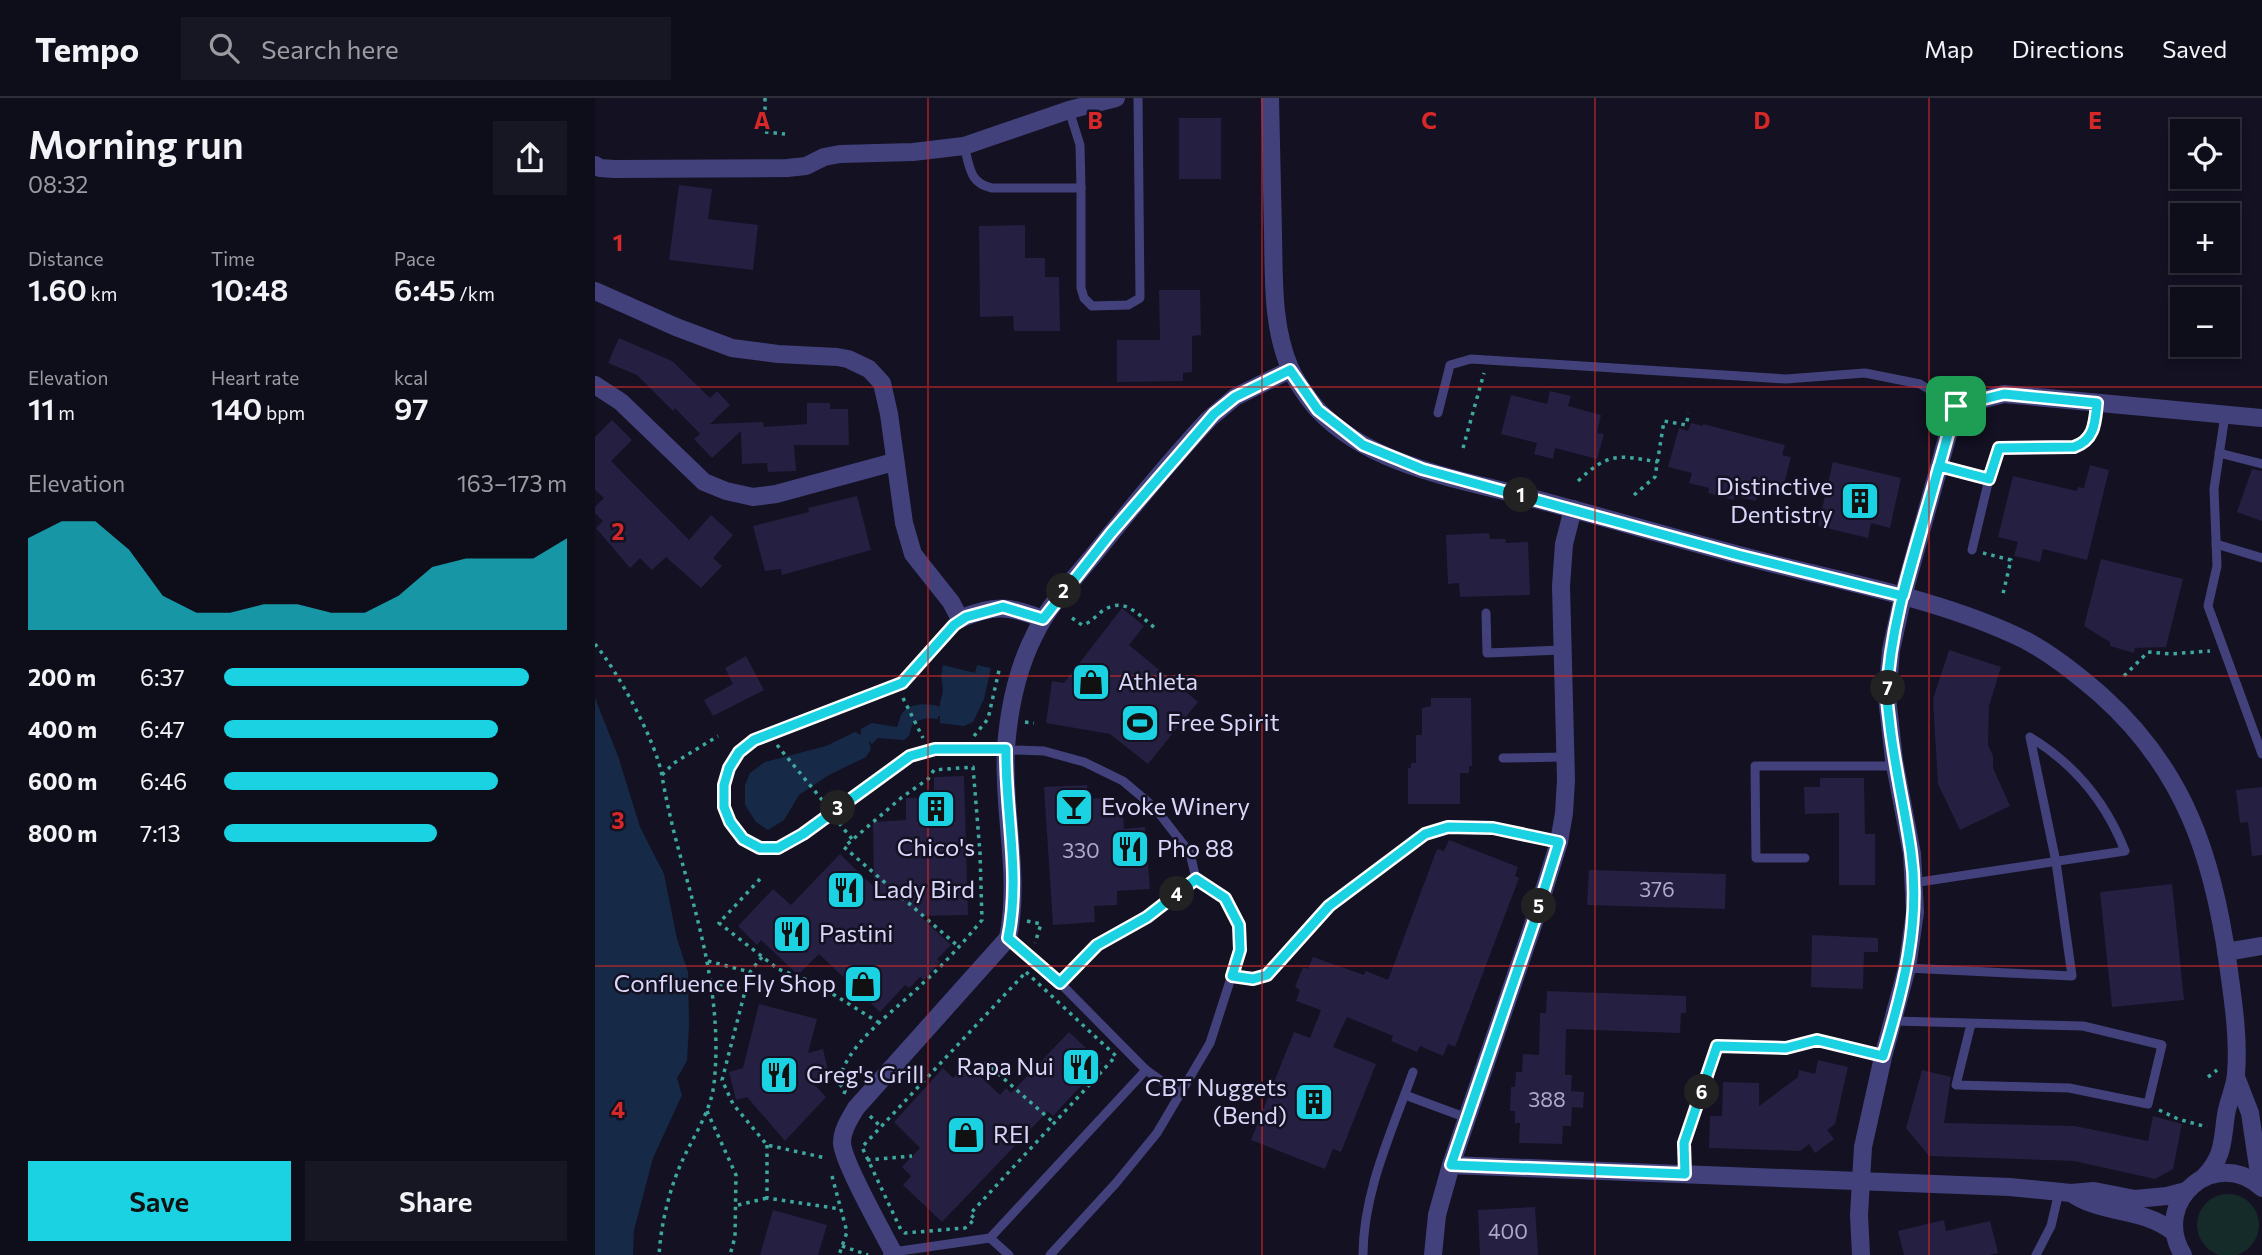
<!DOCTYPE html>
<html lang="en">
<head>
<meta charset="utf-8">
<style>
	:root { --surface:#0e0d1a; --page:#171623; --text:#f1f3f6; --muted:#9b9ca2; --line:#2e2d39; --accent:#1bd2e2 }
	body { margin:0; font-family:Commissioner,sans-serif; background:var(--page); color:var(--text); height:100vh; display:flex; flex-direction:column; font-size:26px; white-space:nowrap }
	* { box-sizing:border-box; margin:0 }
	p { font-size:23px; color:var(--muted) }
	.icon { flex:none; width:38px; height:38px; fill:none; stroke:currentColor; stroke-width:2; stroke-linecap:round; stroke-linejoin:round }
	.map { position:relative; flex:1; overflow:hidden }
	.side { display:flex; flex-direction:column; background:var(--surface); width:595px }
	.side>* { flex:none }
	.buttons { position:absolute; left:1575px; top:21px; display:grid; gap:14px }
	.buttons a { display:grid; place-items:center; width:70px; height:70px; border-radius:0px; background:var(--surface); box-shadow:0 4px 10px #0003,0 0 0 2px var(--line); font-size:35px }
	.pin { position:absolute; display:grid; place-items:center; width:60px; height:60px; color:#fff; margin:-30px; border-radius:14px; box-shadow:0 4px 10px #0006 }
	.km { position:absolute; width:35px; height:35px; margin:-18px; border-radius:50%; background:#222; color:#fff; font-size:19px; line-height:35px; text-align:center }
	.round { display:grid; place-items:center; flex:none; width:74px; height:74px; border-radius:0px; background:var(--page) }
	.summary { display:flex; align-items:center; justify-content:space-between; height:119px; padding:0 28px }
	h1 { font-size:38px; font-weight:600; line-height:52px }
	.figures { display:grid; grid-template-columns:repeat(3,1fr); gap:10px; height:119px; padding:7px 28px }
	.figures div { display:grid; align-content:center }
	.figures b { font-size:30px; font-weight:600 }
	.figures small { font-size:19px; font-weight:400 }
	.figures p { font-size:19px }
	.chart { height:196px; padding:14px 28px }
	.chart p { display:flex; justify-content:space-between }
	.chart svg { width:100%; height:126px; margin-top:7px; fill:var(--accent); opacity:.7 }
	.primary-button { display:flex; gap:14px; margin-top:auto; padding:14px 28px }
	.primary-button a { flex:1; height:80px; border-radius:0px; background:var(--accent); color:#111; font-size:28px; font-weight:600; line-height:80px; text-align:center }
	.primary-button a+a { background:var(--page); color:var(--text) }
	ul { padding:0 28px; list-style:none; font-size:23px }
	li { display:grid; grid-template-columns:112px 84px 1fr; align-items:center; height:52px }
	li i { height:18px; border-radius:9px; background:var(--accent) }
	header { display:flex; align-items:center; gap:42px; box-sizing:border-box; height:98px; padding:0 35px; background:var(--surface); border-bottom:2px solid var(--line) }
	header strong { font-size:33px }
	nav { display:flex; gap:38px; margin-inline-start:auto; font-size:24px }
	.search { width:490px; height:63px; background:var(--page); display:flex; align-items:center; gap:18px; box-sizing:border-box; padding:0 24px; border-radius:0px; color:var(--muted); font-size:26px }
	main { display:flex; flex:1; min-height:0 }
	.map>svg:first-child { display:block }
	.green { fill:#152b2a }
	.water { fill:#162a47 }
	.building { fill:#251f41 }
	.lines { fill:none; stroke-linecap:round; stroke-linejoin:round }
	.path { stroke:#3da89f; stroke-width:3.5; stroke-dasharray:3.5 5; stroke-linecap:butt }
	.service { stroke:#42417c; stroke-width:9 }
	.minor { stroke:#42417c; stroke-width:18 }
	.tertiary { stroke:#42417c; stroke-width:18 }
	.route-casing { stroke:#fff; stroke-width:14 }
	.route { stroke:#1bd2e2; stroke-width:9 }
	.grid { fill:none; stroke:#d62828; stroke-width:2; stroke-opacity:0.55 }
	.labels { text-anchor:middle; stroke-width:5; stroke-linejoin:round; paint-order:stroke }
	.number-label { font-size:21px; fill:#ada9cc }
	.poi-label { font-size:24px; fill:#dad7fa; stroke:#131122; text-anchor:start }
	.grid-label { font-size:23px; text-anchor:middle; font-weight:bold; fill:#d62828; stroke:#131122; stroke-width:5; stroke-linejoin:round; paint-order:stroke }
</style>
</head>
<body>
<header>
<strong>Tempo</strong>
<div class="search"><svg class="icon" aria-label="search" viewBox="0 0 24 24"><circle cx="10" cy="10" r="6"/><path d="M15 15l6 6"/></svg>Search here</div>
<nav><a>Map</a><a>Directions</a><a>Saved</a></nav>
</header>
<main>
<section class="side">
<div class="summary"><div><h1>Morning run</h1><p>08:32</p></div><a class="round"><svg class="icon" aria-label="share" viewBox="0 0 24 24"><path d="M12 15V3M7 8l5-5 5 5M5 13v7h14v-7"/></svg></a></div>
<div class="figures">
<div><p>Distance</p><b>1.60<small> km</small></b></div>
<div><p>Time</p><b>10:48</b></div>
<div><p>Pace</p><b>6:45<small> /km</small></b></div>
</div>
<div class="figures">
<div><p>Elevation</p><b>11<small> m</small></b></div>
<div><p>Heart rate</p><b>140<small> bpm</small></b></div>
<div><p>kcal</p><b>97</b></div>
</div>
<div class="chart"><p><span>Elevation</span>163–173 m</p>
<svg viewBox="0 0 160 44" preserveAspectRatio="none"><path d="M0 44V12L10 6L20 6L30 16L40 32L50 38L60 38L70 35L80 35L90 38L100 38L110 32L120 22L130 19L140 19L150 19L160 12V44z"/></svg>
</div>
<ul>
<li><b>200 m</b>6:37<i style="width:89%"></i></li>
<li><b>400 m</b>6:47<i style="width:80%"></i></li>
<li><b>600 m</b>6:46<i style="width:80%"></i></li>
<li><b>800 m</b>7:13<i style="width:62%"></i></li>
</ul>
<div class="primary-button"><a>Save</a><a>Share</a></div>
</section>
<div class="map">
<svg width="1667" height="1157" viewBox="0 0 1667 1157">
	<rect width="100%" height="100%" fill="#131122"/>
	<circle class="green" cx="1633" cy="1127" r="31"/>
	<g class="water">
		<path d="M348,567L380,575L382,567L396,570L389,601L378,624L369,628L345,625V618H343V621L333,620L318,624L314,638L309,642L283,640L277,646L274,643L276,651L271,659L234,677L204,697L189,722L173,732L161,724L150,707V687L155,675L170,664L231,648L260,634L266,637V631L277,625L302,629C304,625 304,621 306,617C313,604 336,605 345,609C344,603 348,598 348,592C347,581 345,580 348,567Z"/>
		<path d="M0,600L23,658L45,729L69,776L82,841L93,874L94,927L92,963L82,980L87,997L58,1060L39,1132L38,1157H0Z"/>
	</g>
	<g class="building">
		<rect x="584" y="20" width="42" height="61"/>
		<path d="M84,87L117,91L113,121L163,127L158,172L74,162Z"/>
		<path d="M430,127V160H450V179H464L465,233H419L418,218L385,219L384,128Z"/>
		<path d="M564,192H605L606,237L597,238V274L588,275V283L522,284V242H565Z"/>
		<path d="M24,240L77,263L115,300L122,293L135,307L115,326L168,324L169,329L212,326V305H235V311H253L254,347H199L201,373L173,374L172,365L147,366L146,333L117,360L99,341L105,336L80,310L78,313L42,277L13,265Z"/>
		<path d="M955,293L976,298L973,308L1006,317L1002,335L1009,336L1002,361L960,350L958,361L939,356L942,345L906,336L916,297L952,306Z"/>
		<path d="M17,322L37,342L16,363L94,442L116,417L138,437L118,460L127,468L106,490L71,459L57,472L45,460L35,470L1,430L8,423L0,415V409L9,400L0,392V339Z"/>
		<path d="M1096,325L1108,328V326L1190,347L1187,357L1196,359L1186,398L1164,392L1161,403L1140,398L1139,402L1113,395L1114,390L1094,385L1097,375L1073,369L1084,330L1093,333Z"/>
		<path d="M1238,364L1306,380L1295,430L1276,425L1273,440L1223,428Z"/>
		<path d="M1495,367L1514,372L1492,462L1448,451L1445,464L1419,458L1423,444L1403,439L1418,378L1482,393L1483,389L1489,390Z"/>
		<path d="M1657,371L1667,373V423L1642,414Z"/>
		<path d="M262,398L276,452L187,477L186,471L170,473L158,428L214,414L213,410Z"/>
		<path d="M894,435L895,441H910L911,445L933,444L935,497L865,499L864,485L853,486L851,437Z"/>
		<path d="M1506,461L1588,481L1571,549L1540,550L1539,555L1515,548V544L1489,528Z"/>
		<path d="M527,510L549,528L534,547L603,604L553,666L515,636L451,625L457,583L469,585Z"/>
		<path d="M1354,552L1406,569L1394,608L1393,647L1398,658V670L1415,708L1365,732L1343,686L1338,601Z"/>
		<path d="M151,558L169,592L118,618L109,602L138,586L130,570Z"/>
		<path d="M836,600H876L877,668H874V675H865V706H813V670H816V665H821V637H827V610L836,608Z"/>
		<path d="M369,678L373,817L325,818L356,847L342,861L345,864L329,882L325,879L314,890L310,887L285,914L224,856L203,877L166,842L162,847L143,828L178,791L196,807L245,756L279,789L278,724L311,722V700L339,699V679Z"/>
		<path d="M1225,680H1269L1270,736H1280V787H1244V715L1210,716L1209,689H1225Z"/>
		<path d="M492,687L493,701L508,700L509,718L528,716L529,731L550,729L555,791L522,793V807L499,808L500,824L458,827L449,689Z"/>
		<path d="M1667,689V757L1657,758L1653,724L1645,725L1641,692Z"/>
		<path d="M854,742L923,769L920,778L924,780L860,949L853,946L848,958L825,948L822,954L796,943L798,938L752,919L738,949L781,966L746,1054L738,1051L730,1071L656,1042L699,934L715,940L726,912L701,903L705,892L700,889L708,869L713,871L718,859L769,877L771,873L793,882L842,751L849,753Z"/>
		<path d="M994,772L1131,776L1130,811L992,807Z"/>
		<path d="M1577,786L1589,902L1517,909L1505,794Z"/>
		<path d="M1217,837L1283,840V854H1269L1268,891L1216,889Z"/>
		<path d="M952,893L1091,898V915H1086L1085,935L971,931L970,977H977L976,993L989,994L988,1010L977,1009L976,1028H968L967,1046L924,1045L925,1025H920V1013H915L916,989H920L921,974H927L928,956L944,957L945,915H951Z"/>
		<path d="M164,906L222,921L213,955L228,951L235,980L217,984L231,999L190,1043L152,999L141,1002L134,974L148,970Z"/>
		<path d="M474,934L507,965L458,1018L453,1013L347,1124L308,1087L316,1078L307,1069L325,1050L299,1024L348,970L358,980L370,967L382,979L384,977L405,997L411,990L416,995Z"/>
		<path d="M1223,962L1253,969L1240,1026L1232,1032L1239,1041L1220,1055L1214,1046L1205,1053L1114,1050L1115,1018H1127L1128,984L1164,985V1008L1203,979L1204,972L1220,976Z"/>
		<path d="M1327,972L1356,979L1349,1025L1480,1028L1553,1043L1558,1018L1587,1026L1578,1071L1560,1081L1479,1063L1334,1058L1311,1030Z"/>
		<path d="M940,1109L943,1157H885L883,1112Z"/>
		<path d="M178,1112L232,1127L223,1157H165Z"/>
		<path d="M1349,1122L1351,1133L1395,1123L1403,1155L1395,1157H1309L1303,1133Z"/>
	</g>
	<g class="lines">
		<g class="path">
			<path d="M170,0V34L190,36"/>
			<path d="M868,350L889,275"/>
			<path d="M983,383C1014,354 1023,357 1063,364"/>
			<path d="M1039,397L1060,379L1069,323L1091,327L1094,315"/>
			<path d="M1388,455L1416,462L1407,500"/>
			<path d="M477,520L487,527C495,525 500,519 506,514C529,497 542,516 560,530"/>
			<path d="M0,546C23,574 61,643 67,678C71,701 76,723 82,746C104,825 128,903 119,986C116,1012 100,1036 89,1059C75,1088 66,1125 64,1157"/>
			<path d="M1529,578L1553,554L1575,556L1615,553"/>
			<path d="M308,600L328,640"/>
			<path d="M430,624L439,625"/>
			<path d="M379,638L393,621L405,568"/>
			<path d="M182,647L228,703"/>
			<path d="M67,677L79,665L123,638"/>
			<path d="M244,725L257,741"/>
			<path d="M165,781L124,825L183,871L220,885L283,924"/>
			<path d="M432,823L446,826L440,845"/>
			<path d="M167,859L155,874L127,982L138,1006L172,1047L231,1060"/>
			<path d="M113,863L155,874"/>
			<path d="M431,874L521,958L375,1116L380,1121L370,1130L310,1135L306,1132L267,1049Z"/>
			<path d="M116,884L150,892"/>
			<path d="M390,964L459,1025"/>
			<path d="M1613,979L1622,972"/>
			<path d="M249,996L250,993L244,985C249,947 301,912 327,886C349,866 368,845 387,822L385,755L378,669L339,672L333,681L306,700L249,749L364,849"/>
			<path d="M1564,1012L1583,1021L1612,1029"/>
			<path d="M112,1013L141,1077L140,1139L135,1157"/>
			<path d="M275,1018L286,1029"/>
			<path d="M172,1047V1100L245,1111"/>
			<path d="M272,1062L317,1058"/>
			<path d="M237,1078L252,1134L244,1157"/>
			<path d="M143,1107L172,1100"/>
			<path d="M247,1148L273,1157"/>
		</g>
		<g class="service">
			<path d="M474,12L485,47L486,90"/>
			<path d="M369,48C375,69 374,85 397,90H486V190L489,200L497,208L533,207L545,200L543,0"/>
			<path d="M843,315L855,267L876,261L1191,281L1270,275L1325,286L1361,308"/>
			<path d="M1630,317L1619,391L1622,468L1613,508L1667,656"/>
			<path d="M1624,355L1667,366"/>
			<path d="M1344,368L1394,381L1404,350L1479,349C1502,342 1500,325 1502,305"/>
			<path d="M1621,446L1667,460"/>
			<path d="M1377,452L1394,381"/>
			<path d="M891,515L892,555L967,552"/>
			<path d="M365,521L307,585L172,636L148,650L134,670L128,695L131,715L141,734L153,745L165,750L189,748L216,731L307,663L329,653L356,650L449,653L489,664L528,683L560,710L595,755L601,781L630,800L644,827L645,852L615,945L562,1035L521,1085L455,1157"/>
			<path d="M908,660L970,659"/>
			<path d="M1210,760H1161L1160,668H1300"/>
			<path d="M1312,870L1477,878L1461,764L1435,639C1481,667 1511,704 1530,753L1318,785"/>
			<path d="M637,878L658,881L672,877L734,808L830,736L853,729L898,730L964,744"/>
			<path d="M465,885L502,847L552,819L601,781"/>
			<path d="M1299,923L1488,928L1567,947L1553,1006L1474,990L1361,987L1376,926"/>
			<path d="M551,972L585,996"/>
			<path d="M810,997L872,1020"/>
			<path d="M1090,1076L1089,1045L1122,948L1191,950L1222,942L1288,959"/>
			<path d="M395,1140L414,1157"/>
			<path d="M298,1154L395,1140L551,972L465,885L413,840"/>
			<path d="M768,1157C768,1094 797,1033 818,974"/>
			<path d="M1441,1157L1456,1128L1464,1094"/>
		</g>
		<g class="minor">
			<path d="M0,67L5,70L19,71L192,70L211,68L229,59L245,56L318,54L369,48L474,12L521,0"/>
			<path d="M0,193L81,229L137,250L183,256L242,259L253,261L274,271L287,285L294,316L309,425L318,456L356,504L365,521C399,506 415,508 448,521"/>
			<path d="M0,287L26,304L109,384L131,393L158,399L181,396L299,364"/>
			<path d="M1631,854L1667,848"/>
			<path d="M856,1067L1415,1089L1476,1095L1499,1093L1540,1101L1572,1098L1591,1093"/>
			<path d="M1476,1095C1482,1099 1489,1103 1496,1105C1526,1116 1551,1113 1579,1134"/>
			<path d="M297,1157L298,1154C287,1133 248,1064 247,1045C247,1032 255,1020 261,1010L413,840C426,776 407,713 411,649C414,611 422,571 440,536C454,507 477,483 497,459C535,412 573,365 614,321L640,299L695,272"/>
			<path d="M838,1157L842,1117L856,1067L940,821L964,744L969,715L971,682L966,488L969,446L978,411"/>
			<path d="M1266,1157L1264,1117L1268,1049L1288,959L1312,870L1320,814L1317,756L1299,662L1292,599L1296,552L1308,498L1361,308L1409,296L1667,320"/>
		</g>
		<g class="tertiary">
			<path d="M675,0C676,45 677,91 678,136C679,180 677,229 695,270C701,283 713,301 723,312C776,368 861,380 932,399C1017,421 1101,447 1187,468C1268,488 1354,505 1430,542C1457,556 1483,577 1506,597C1589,671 1618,758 1633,866C1638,902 1644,940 1641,976C1640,990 1633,1003 1631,1017C1627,1044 1629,1058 1609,1079"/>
			<path d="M1641,979L1655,1015L1663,1069L1667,1080"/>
			<path d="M1588,1157C1555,1103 1621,1047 1667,1090"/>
		</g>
	</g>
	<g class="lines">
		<g class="route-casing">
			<path id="route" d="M1361,308C1343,371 1326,435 1308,498L1143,457L827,371L768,347L723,312L695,272L640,299L619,316L516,435L448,521L408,509L371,519L359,527L307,585L159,642L144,654L134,670L129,687V709L135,724L148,741L165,750H183L208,736L315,658L340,651H411C410,714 426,777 413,840L465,885L502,847L552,819L601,781L630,800L644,827L645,852L637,878L658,881L672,877L734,808L830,736L853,729L898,730L964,744L940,821L856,1067L1090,1076L1089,1045L1122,948L1191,950L1222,942L1288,958C1308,892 1326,825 1316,754C1310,712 1300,671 1295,628C1294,618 1292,607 1292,597C1295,519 1324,442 1344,368L1394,381L1404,350L1479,349C1500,342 1500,324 1502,305L1409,296L1361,308"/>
		</g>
		<use href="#route" class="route"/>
	</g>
	<path class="grid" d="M333,0V1157M667,0V1157M1000,0V1157M1334,0V1157M0,289H1667M0,578H1667M0,868H1667"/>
	<defs>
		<g id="building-square" transform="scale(2.0125)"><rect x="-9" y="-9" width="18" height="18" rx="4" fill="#1bd2e2" stroke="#131122"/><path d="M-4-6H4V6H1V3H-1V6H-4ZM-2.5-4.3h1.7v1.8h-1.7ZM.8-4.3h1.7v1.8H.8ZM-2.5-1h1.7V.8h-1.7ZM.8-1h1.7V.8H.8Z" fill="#111"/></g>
		<g id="shop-square" transform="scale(2.0125)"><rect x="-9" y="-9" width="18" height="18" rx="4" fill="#1bd2e2" stroke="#131122"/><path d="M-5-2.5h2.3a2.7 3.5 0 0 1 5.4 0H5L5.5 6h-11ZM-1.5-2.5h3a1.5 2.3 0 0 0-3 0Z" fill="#111"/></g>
		<g id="stadium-square" transform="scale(2.0125)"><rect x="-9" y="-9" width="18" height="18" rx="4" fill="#1bd2e2" stroke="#131122"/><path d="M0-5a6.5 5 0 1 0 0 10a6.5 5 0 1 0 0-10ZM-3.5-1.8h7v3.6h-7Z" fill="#111"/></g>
		<g id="bar-square" transform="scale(2.0125)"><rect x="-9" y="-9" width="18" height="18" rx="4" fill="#1bd2e2" stroke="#131122"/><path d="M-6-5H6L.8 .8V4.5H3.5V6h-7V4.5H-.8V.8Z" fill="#111"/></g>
		<g id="restaurant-square" transform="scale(2.0125)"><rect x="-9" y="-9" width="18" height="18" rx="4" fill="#1bd2e2" stroke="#131122"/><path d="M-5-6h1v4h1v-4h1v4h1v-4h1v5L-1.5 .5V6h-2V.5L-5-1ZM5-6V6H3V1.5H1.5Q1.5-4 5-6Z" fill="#111"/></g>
	</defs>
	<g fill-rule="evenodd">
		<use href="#building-square" x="1265" y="403"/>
		<use href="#shop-square" x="496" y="584"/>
		<use href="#stadium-square" x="545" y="625"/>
		<use href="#bar-square" x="479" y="709"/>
		<use href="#building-square" x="341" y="711"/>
		<use href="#restaurant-square" x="535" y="751"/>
		<use href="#restaurant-square" x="251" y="792"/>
		<use href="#restaurant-square" x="197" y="836"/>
		<use href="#shop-square" x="268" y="886"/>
		<use href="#restaurant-square" x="486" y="969"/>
		<use href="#restaurant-square" x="184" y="977"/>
		<use href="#building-square" x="719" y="1004"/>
		<use href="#shop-square" x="371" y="1037"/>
	</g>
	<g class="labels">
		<g class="number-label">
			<text x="486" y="760">330</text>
			<text x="1062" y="799">376</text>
			<text x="952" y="1009">388</text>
			<text x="913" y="1141">400</text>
		</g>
		<g class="poi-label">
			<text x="1238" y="397" text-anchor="end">Distinctive<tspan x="1238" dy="28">Dentistry</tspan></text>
			<text x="523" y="592">Athleta</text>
			<text x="572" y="633">Free Spirit</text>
			<text x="506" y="717">Evoke Winery</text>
			<text x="341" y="758" text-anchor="middle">Chico's</text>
			<text x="562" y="759">Pho 88</text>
			<text x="278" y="800">Lady Bird</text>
			<text x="224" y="844">Pastini</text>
			<text x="241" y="894" text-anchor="end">Confluence Fly Shop</text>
			<text x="459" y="977" text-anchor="end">Rapa Nui</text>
			<text x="211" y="985">Greg's Grill</text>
			<text x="692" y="998" text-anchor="end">CBT Nuggets<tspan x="692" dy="28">(Bend)</tspan></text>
			<text x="398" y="1045">REI</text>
		</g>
	</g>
	<g class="grid-label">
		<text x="167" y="31">A</text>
		<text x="500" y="31">B</text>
		<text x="834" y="31">C</text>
		<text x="1167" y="31">D</text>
		<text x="1500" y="31">E</text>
		<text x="23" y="153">1</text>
		<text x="23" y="442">2</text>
		<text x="23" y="731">3</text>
		<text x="23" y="1020">4</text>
	</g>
</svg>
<div class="buttons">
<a><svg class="icon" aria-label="locate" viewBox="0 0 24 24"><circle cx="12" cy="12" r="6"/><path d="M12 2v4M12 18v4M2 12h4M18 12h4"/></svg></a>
<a>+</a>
<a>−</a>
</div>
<div class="pin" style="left:1361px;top:308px;background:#1e9e55"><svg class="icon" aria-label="arrive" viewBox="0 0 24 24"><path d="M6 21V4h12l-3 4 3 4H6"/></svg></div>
<b class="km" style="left:926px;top:397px">1</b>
<b class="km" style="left:469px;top:493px">2</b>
<b class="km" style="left:243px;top:710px">3</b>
<b class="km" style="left:582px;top:796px">4</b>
<b class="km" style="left:944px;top:808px">5</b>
<b class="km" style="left:1107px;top:994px">6</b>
<b class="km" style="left:1293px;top:590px">7</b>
</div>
</main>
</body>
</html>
